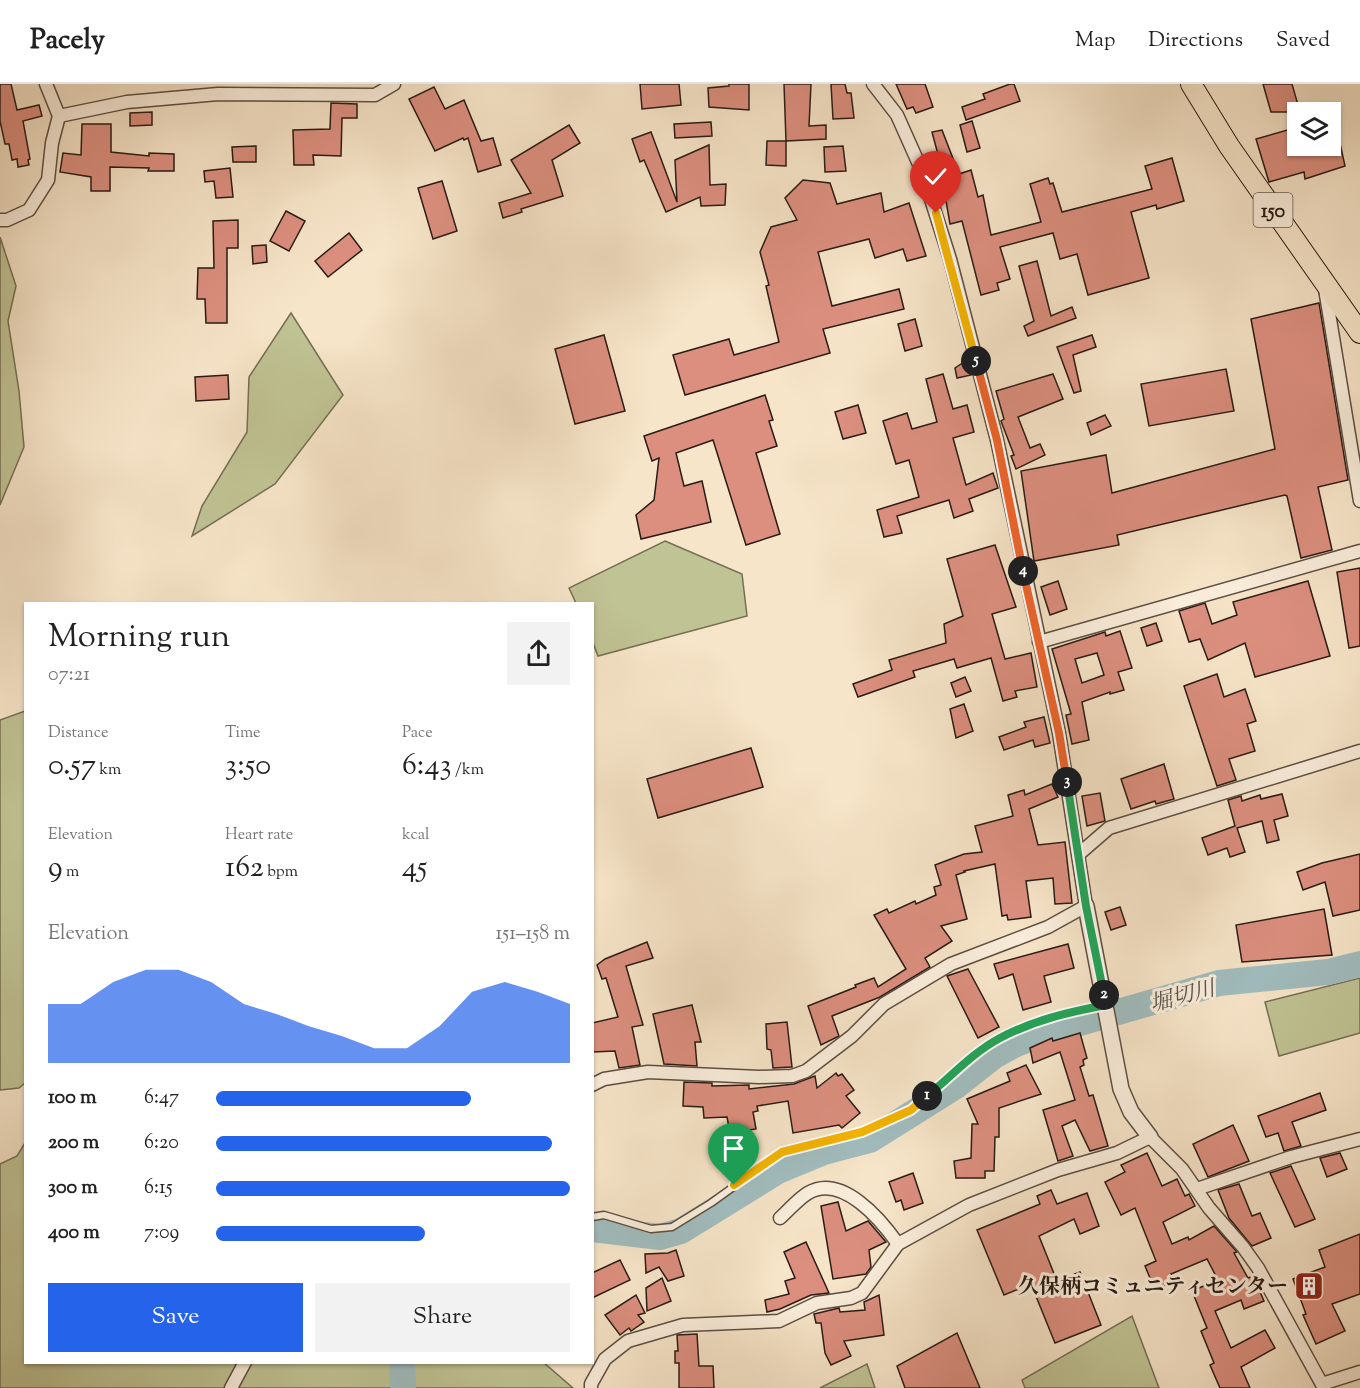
<!DOCTYPE html>
<html lang="en">
<head>
<meta charset="utf-8">
<style>
	:root { --surface:#fff; --page:#f2f2f2; --text:#222; --muted:#767676; --line:#e0e0e0; --accent:#2563eb }
	body { margin:0; font-family:"Sorts Mill Goudy","Noto Serif JP",serif; background:var(--page); color:var(--text); height:100vh; display:flex; flex-direction:column; font-size:22px; white-space:nowrap }
	* { box-sizing:border-box; margin:0 }
	p { font-size:20px; color:var(--muted) }
	.icon { flex:none; width:33px; height:33px; fill:none; stroke:currentColor; stroke-width:2; stroke-linecap:round; stroke-linejoin:round }
	.map { position:relative; flex:1; overflow:hidden }
	.sheet { position:absolute; left:24px; top:518px; width:570px; height:762px; display:flex; flex-direction:column; background:var(--surface); border-radius:0px; box-shadow:0 2px 4px #0004 }
	.sheet>* { flex:none }
	.controls { position:absolute; left:1287px; top:18px; display:grid; gap:12px }
	.controls a { display:grid; place-items:center; width:54px; height:54px; border-radius:0px; background:var(--surface); box-shadow:0 2px 4px #0004; font-size:30px }
	.pin { position:absolute; display:grid; place-items:center; width:51px; height:51px; color:#fff; margin:-62px -26px; border-radius:50% 50% 50% 0; rotate:-45deg; box-shadow:0 0 6px #0007 }
	.pin .icon { rotate:45deg }
	.km { position:absolute; width:30px; height:30px; margin:-15px; border-radius:50%; background:#222; color:#fff; font-size:16px; line-height:30px; text-align:center }
	.round { display:grid; place-items:center; flex:none; width:63px; height:63px; border-radius:0px; background:var(--page) }
	.headline { display:flex; align-items:center; justify-content:space-between; height:102px; padding:0 24px }
	h1 { font-size:33px; font-weight:600; line-height:45px }
	.figures { display:grid; grid-template-columns:repeat(3,1fr); gap:9px; height:102px; padding:6px 24px }
	.figures div { display:grid; align-content:center }
	.figures b { font-size:30px; font-weight:600 }
	.figures small { font-size:16px; font-weight:400 }
	.figures p { font-size:16px }
	.chart { height:168px; padding:12px 24px }
	.chart p { display:flex; justify-content:space-between }
	.chart svg { width:100%; height:108px; margin-top:6px; fill:var(--accent); opacity:.7 }
	.button { display:flex; gap:12px; margin-top:auto; padding:12px 24px }
	.button a { flex:1; height:69px; border-radius:0px; background:var(--accent); color:#fff; font-size:24px; font-weight:600; line-height:69px; text-align:center }
	.button a+a { background:var(--page); color:var(--text) }
	ul { padding:0 24px; list-style:none; font-size:20px }
	li { display:grid; grid-template-columns:96px 72px 1fr; align-items:center; height:45px }
	li i { height:15px; border-radius:8px; background:var(--accent) }
	header { display:flex; align-items:center; gap:36px; box-sizing:border-box; height:84px; padding:0 30px; background:var(--surface); border-bottom:2px solid var(--line) }
	header strong { font-size:28px }
	nav { display:flex; gap:33px; margin-inline-start:auto; font-size:21px }
	.map>svg:first-child { display:block }
	.green { fill:#c0c394; stroke:#756f54; stroke-width:1.5 }
	.lines { fill:none; stroke-linecap:round; stroke-linejoin:round }
	.river { stroke:#a1bdbf; stroke-width:26 }
	.building { fill:#dc8f7f; stroke:#2a1b15; stroke-width:1.5; fill-rule:evenodd }
	.service-casing { stroke:#5d4e42; stroke-width:9 }
	.minor-casing { stroke:#5d4e42; stroke-width:15 }
	.tertiary-casing { stroke:#5d4e42; stroke-width:18 }
	.trunk-casing { stroke:#2a1b15; stroke-width:22 }
	.service { stroke:#faeedc; stroke-width:6 }
	.minor { stroke:#faeedc; stroke-width:12 }
	.tertiary { stroke:#faeedc; stroke-width:15 }
	.trunk { stroke:#f7e5c9; stroke-width:20 }
	.split-1-casing { stroke:#fff; stroke-width:12 }
	.split-2-casing { stroke:#fff; stroke-width:12 }
	.split-3-casing { stroke:#fff; stroke-width:12 }
	.split-4-casing { stroke:#fff; stroke-width:12 }
	.split-5-casing { stroke:#fff; stroke-width:12 }
	.split-6-casing { stroke:#fff; stroke-width:12 }
	.split-1 { stroke:#f5b400; stroke-width:8 }
	.split-2 { stroke:#22a559; stroke-width:8 }
	.split-3 { stroke:#22a559; stroke-width:8 }
	.split-4 { stroke:#f0652b; stroke-width:8 }
	.split-5 { stroke:#f0652b; stroke-width:8 }
	.split-6 { stroke:#f5b400; stroke-width:8 }
	.labels { text-anchor:middle; stroke-width:6; stroke-linejoin:round; paint-order:stroke }
	.shield { fill:#faeedc; stroke:#685a51; stroke-width:1.5 }
	.shield-label { font-size:20px; font-weight:bold; fill:#2a1b15 }
	.poi-label { font-size:21px; font-weight:bold; fill:#2a1b15; stroke:#faeedc; text-anchor:end }
	.water-label { font-size:22px; font-style:italic; fill:#545450; stroke:#faeedc }
</style>
</head>
<body>
<header>
<strong>Pacely</strong>
<nav><a>Map</a><a>Directions</a><a>Saved</a></nav>
</header>
<div class="map">
<svg width="1360" height="1304" viewBox="0 0 1360 1304">
	<rect width="100%" height="100%" fill="#f7e5c9"/>
	<filter id="stains"><feTurbulence type="fractalNoise" baseFrequency=".00333" numOctaves="4"/><feColorMatrix values="0 0 0 0 .2 0 0 0 0 .09 0 0 0 0 .02 0 0 0 .5 -.17"/></filter>
	<radialGradient id="worn" r=".72"><stop offset=".6" stop-color="#630" stop-opacity="0"/><stop offset="1" stop-color="#630" stop-opacity=".3"/></radialGradient>
	<g class="green">
		<path d="M0,153L16,202L8,237L19,307L24,363L0,421Z"/>
		<path d="M291,229L343,311L275,400L192,452L202,422L247,348L249,293Z"/>
		<path d="M665,457L742,490L747,532L598,572L593,559L592,519H576L569,504Z"/>
		<path d="M25,627V999L19,1004L0,1006V636Z"/>
		<path d="M1360,894V949L1279,972L1265,918Z"/>
		<path d="M25,1059L26,1278H543L573,1304H0V1080L17,1072Z"/>
		<path d="M1132,1232L1159,1304H1025L1022,1296Z"/>
		<path d="M867,1280L875,1304H820Z"/>
	</g>
	<g class="lines">
		<g class="river">
			<path d="M592,1145L660,1153L681,1147L778,1087L824,1068L870,1056L956,1002L994,972L1016,960L1045,949L1219,899L1328,888L1360,880"/>
			<path d="M402,1278L403,1304"/>
		</g>
	</g>
	<g class="building">
		<path d="M0,0H11L17,26L39,21L42,32L23,37L30,75L28,76L29,81L18,83L17,75L12,76L9,60H5L0,37Z"/>
		<path d="M640,0H679L681,21L642,25Z"/>
		<path d="M729,0H749V26L709,23L708,4L729,2Z"/>
		<path d="M784,0H811L809,42L826,41V55L786,57V82L766,81L767,57H786Z"/>
		<path d="M831,0H845L847,9H851L854,34L833,35Z"/>
		<path d="M896,0H925L933,23L916,29L913,23L907,25Z"/>
		<path d="M1010,0H1014L1020,17L966,36L962,23L985,15L983,10Z"/>
		<path d="M1263,0H1292L1300,28H1271Z"/>
		<path d="M434,3L445,25L464,16L481,57L493,54L501,81L478,88L468,54L464,56L463,54L435,67L409,15Z"/>
		<path d="M331,19L357,20V34H342L341,72L313,71L314,81H294L293,46L330,45Z"/>
		<path d="M152,28V41L130,42V29Z"/>
		<path d="M972,37L980,64L967,68L960,41Z"/>
		<path d="M1335,37L1345,82L1305,95L1304,88L1269,98L1256,55L1298,43V62H1330V38Z"/>
		<path d="M711,38L712,52L675,54L674,40Z"/>
		<path d="M82,40H111V68L149,72V69L174,70V87H148L149,84L110,83V107H91V93L60,88L63,69L81,71Z"/>
		<path d="M569,41L580,59L552,76L563,112L521,125L522,128L503,134L499,119L531,109L511,76Z"/>
		<path d="M942,46L959,90L971,86L978,113L983,111L991,151L1041,138L1030,100L1048,94L1050,100L1053,99L1062,128L1152,105L1145,82L1172,74L1184,117L1157,125L1156,121L1131,128L1149,194L1088,211L1077,170L1060,175L1053,149L1000,163L1010,195L997,199L999,206L981,211L962,137L950,140L942,94L944,93L932,48Z"/>
		<path d="M651,48L677,118L675,76L709,61L710,101L726,100L725,121L701,122L700,113L666,128L644,76L640,78L632,55Z"/>
		<path d="M256,62V78H233L232,63Z"/>
		<path d="M843,62L846,87L825,88L824,63Z"/>
		<path d="M230,84L233,113L216,114L214,97L205,98L204,87Z"/>
		<path d="M803,96L830,99L837,120L881,109L884,128L909,119L926,172L907,177L903,165L875,174L869,155L818,168L832,222L899,205L904,225L823,245L830,269L685,311L673,271L729,255L734,271L779,258L766,202L769,201L760,168L771,143L797,136L785,114Z"/>
		<path d="M442,97L457,147L433,155L418,104Z"/>
		<path d="M286,127L305,137L289,167L270,157Z"/>
		<path d="M238,136V164H227V239H206L205,215H197L198,184H214L213,137Z"/>
		<path d="M349,149L362,166L328,193L315,177Z"/>
		<path d="M266,161L267,178L253,180L252,162Z"/>
		<path d="M1037,177L1051,232L1072,223L1076,234L1028,252L1024,242L1034,237L1019,182Z"/>
		<path d="M1319,219L1348,396L1318,403L1332,466L1301,474L1287,412L1285,411L1117,451L1119,461L1034,477L1021,387L1106,371L1112,409L1275,365L1251,235Z"/>
		<path d="M915,235L922,262L905,267L898,240Z"/>
		<path d="M604,251L625,327L575,340L555,265Z"/>
		<path d="M1092,251L1096,263L1073,271L1081,307L1074,309L1057,263Z"/>
		<path d="M967,276L971,291L957,294L955,284Z"/>
		<path d="M1226,285L1234,327L1149,342L1141,300Z"/>
		<path d="M943,290L953,325L967,321L974,348L953,354L966,401L993,389L998,404L969,415L973,427L954,434L949,416L897,432L902,449L884,453L877,426L919,413L909,376L896,380L883,337L907,329L912,345L937,338L926,295Z"/>
		<path d="M1053,290L1063,315L1018,333L1030,364L1040,360L1045,371L1016,385L1011,372L1014,371L1001,337L1004,335L996,307Z"/>
		<path d="M228,291L229,315L196,317L195,293Z"/>
		<path d="M765,311L773,336L769,337L777,362L756,369L780,450L746,461L713,356L676,369L684,402L702,397L711,438L641,455L636,431L654,416L659,374L652,377L644,352Z"/>
		<path d="M858,321L866,349L843,355L835,328Z"/>
		<path d="M1105,331L1111,342L1091,351L1087,339Z"/>
		<path d="M995,461L1016,523L992,530L1005,575L1031,569L1037,603L1015,607L1017,613L1003,617L991,574L957,584L954,575L913,587L915,593L858,613L853,600L892,586L889,576L946,559L944,540L963,532L947,475Z"/>
		<path d="M1360,484V562L1349,564L1337,488Z"/>
		<path d="M1058,497L1067,525L1050,531L1041,503Z"/>
		<path d="M1308,497L1330,572L1255,593L1245,559L1208,576L1200,555L1189,558L1179,527L1205,519L1212,540L1237,531L1233,518Z"/>
		<path d="M1156,539L1162,557L1147,562L1141,544Z"/>
		<path d="M1120,547L1132,584L1118,588L1124,606L1110,610V608L1082,618L1089,656L1072,660L1066,631L1071,630L1052,565L1105,548L1106,552ZM1097,569L1104,591L1082,599L1075,575Z"/>
		<path d="M1217,590L1224,613L1245,605L1256,637L1247,640L1255,667L1229,675L1236,696L1217,702L1184,602Z"/>
		<path d="M965,593L971,607L956,613L951,599Z"/>
		<path d="M964,620L973,647L956,654L950,625Z"/>
		<path d="M1044,633L1050,659L1035,663L1033,656L1004,666L999,653L1026,643L1024,638Z"/>
		<path d="M751,664L763,703L658,734L647,695Z"/>
		<path d="M1164,680L1174,715L1156,720L1155,717L1131,725L1121,695Z"/>
		<path d="M1052,700L1058,713L1029,725L1038,761L1065,758L1072,819L1055,820L1053,794L1026,797L1031,833L1008,836L1007,831L1002,832L995,780L964,787L965,788L956,791L967,835L941,842L952,857L925,874L930,883L880,913L832,932L839,952L821,961L808,922L856,903L855,901L874,894L878,903L906,885L874,831L887,825L889,829L915,817L916,820L936,811L934,803L941,801L935,781L964,770L982,768L975,742L1013,732L1008,711L1024,706L1025,711Z"/>
		<path d="M1100,709L1105,737L1087,742L1082,712Z"/>
		<path d="M1282,710L1288,732L1274,736L1279,756L1267,759L1262,737L1237,744L1245,768L1230,773L1227,764L1208,771L1202,754L1235,742L1228,716L1241,712L1242,717L1260,711L1261,715Z"/>
		<path d="M1360,770V826L1333,832L1325,798L1303,806L1297,788L1322,779Z"/>
		<path d="M1120,823L1126,841L1111,846L1105,828Z"/>
		<path d="M1324,825L1332,871L1242,878L1236,841Z"/>
		<path d="M647,858L653,874L626,882L643,941L632,943L640,981L619,984L615,967L592,968V939L618,933L606,894L602,895L597,881L605,875Z"/>
		<path d="M1068,860L1074,884L1044,892L1051,918L1023,926L1013,890L999,895L994,880Z"/>
		<path d="M968,885L999,943L978,954L947,892Z"/>
		<path d="M692,921L701,958H695L697,982L664,980L653,930Z"/>
		<path d="M787,938L792,983L773,984L771,966L767,965L766,940Z"/>
		<path d="M1080,949L1087,974L1083,976L1084,981L1080,983L1089,1012L1093,1011L1108,1062L1090,1067L1075,1036L1062,1042L1073,1072L1058,1077L1043,1026L1075,1016L1060,968L1033,979L1030,964L1052,954L1053,957Z"/>
		<path d="M1026,981L1041,1010L999,1024V1053H995L994,1087H985V1094H956L954,1077L971,1074L972,1040H978L967,1015L1010,997L1007,989Z"/>
		<path d="M836,989L838,992L842,990L854,1006L846,1012L860,1029L842,1044L839,1041L793,1049L788,1017L757,1022L758,1027L753,1028L756,1045L730,1049L727,1033L704,1034L703,1023L683,1022L684,998L712,999V1002L749,1001V1005L794,1000L815,992L817,1004Z"/>
		<path d="M1320,1009L1326,1026L1292,1038L1301,1062L1284,1067L1278,1049L1266,1053L1258,1032Z"/>
		<path d="M1233,1041L1249,1077L1208,1093L1193,1060Z"/>
		<path d="M1147,1069L1162,1102L1177,1095L1185,1112L1189,1110L1195,1122L1163,1138L1172,1160L1188,1153L1189,1156L1214,1142L1237,1168L1234,1169L1248,1194L1253,1192L1254,1194L1264,1217L1244,1225L1241,1216L1215,1227L1231,1264L1265,1246L1275,1264L1241,1283L1250,1304H1220L1210,1281L1214,1279L1201,1247L1207,1244L1192,1207L1218,1196L1207,1175L1171,1190L1174,1198L1155,1206L1145,1182L1156,1177L1135,1124L1121,1131L1105,1098L1125,1088L1121,1081Z"/>
		<path d="M1340,1069L1347,1085L1327,1093L1320,1074Z"/>
		<path d="M1291,1082L1315,1135L1295,1143L1270,1089Z"/>
		<path d="M913,1089L923,1119L904,1126L901,1116L896,1118L889,1098Z"/>
		<path d="M1239,1100L1252,1132L1260,1129L1271,1154L1252,1162L1229,1134L1218,1106Z"/>
		<path d="M1051,1106L1057,1120L1087,1109L1099,1142L1080,1150L1074,1135L1039,1152L1057,1197L1080,1188L1101,1241L1055,1259L1031,1200L1004,1211L977,1146L1040,1120L1037,1112Z"/>
		<path d="M838,1118L846,1147L868,1137L886,1158L869,1166L871,1183L866,1190L833,1195L821,1122Z"/>
		<path d="M1360,1150V1210L1332,1220L1345,1247L1316,1260L1303,1231L1306,1230L1293,1195L1325,1183L1319,1166Z"/>
		<path d="M806,1158L829,1209L811,1211L780,1225L767,1228L765,1216L789,1210L785,1197L795,1194L784,1168Z"/>
		<path d="M676,1166L684,1192L668,1197L659,1183L646,1189L645,1170L668,1169Z"/>
		<path d="M620,1176L630,1196L592,1214V1189Z"/>
		<path d="M662,1194L671,1217L647,1227L646,1204Z"/>
		<path d="M636,1211L645,1229L638,1231L644,1238L631,1247L629,1244L620,1251L605,1231Z"/>
		<path d="M879,1211L884,1251L844,1257L851,1272L831,1281L825,1269L821,1239H816L814,1230L839,1224L840,1228L865,1226L864,1218Z"/>
		<path d="M957,1249L980,1304H905L897,1282Z"/>
		<path d="M697,1250L699,1282H713L714,1304H679V1279H675V1267H678L677,1251Z"/>
	</g>
	<g class="lines">
		<g class="service-casing">
			<path id="service" d="M592,1133L604,1131L651,1145L672,1143L711,1119L782,1068L862,1048L911,1026L967,977L999,955L1043,935L1104,921"/>
		</g>
		<g class="minor-casing">
			<g id="minor">
				<path d="M59,32L127,18L218,10L375,11L394,0"/>
				<path d="M0,136H7L29,126L48,96L52,59L59,32L46,0"/>
				<path d="M1325,205L1360,417"/>
				<path d="M1039,558L1360,467"/>
				<path d="M1079,770L1109,744L1360,667"/>
				<path d="M592,1001L604,995L648,988L759,993L792,992L806,987L852,952L884,920L951,880L1048,843L1086,822L1059,649L997,356L950,175L922,87L897,31L873,0"/>
				<path d="M1197,1105L1291,1073L1360,1055"/>
				<path d="M780,1134C789,1126 798,1115 808,1109C842,1089 881,1136 898,1160"/>
				<path d="M1322,1300L1360,1288"/>
				<path d="M231,1304L245,1278"/>
				<path d="M591,1304V1300L605,1275L628,1257L683,1241L779,1237L817,1219L851,1214L862,1209L898,1160L969,1121L1058,1086L1117,1069L1150,1053L1182,1085L1209,1124L1243,1163L1258,1184L1324,1304"/>
			</g>
		</g>
		<g class="tertiary-casing">
			<path id="tertiary" d="M1086,822L1121,1005L1131,1028L1150,1053"/>
		</g>
		<g class="trunk-casing">
			<path id="trunk" d="M1191,0L1229,62L1360,249"/>
		</g>
		<use href="#service" class="service"/>
		<use href="#minor" class="minor"/>
		<use href="#tertiary" class="tertiary"/>
		<use href="#trunk" class="trunk"/>
	</g>
	<g class="lines">
		<g class="split-1-casing">
			<path id="split-1" d="M734,1101L782,1068L862,1048L911,1026L927,1012"/>
		</g>
		<g class="split-2-casing">
			<path id="split-2" d="M927,1012C951,993 972,969 1000,954C1034,936 1069,928 1106,921L1104,911"/>
		</g>
		<g class="split-3-casing">
			<path id="split-3" d="M1067,698L1086,822L1104,911"/>
		</g>
		<g class="split-4-casing">
			<path id="split-4" d="M1023,487L1059,649L1067,698"/>
		</g>
		<g class="split-5-casing">
			<path id="split-5" d="M976,277L997,356L1023,487"/>
		</g>
		<g class="split-6-casing">
			<path id="split-6" d="M936,129L976,277"/>
		</g>
		<use href="#split-1" class="split-1"/>
		<use href="#split-2" class="split-2"/>
		<use href="#split-3" class="split-3"/>
		<use href="#split-4" class="split-4"/>
		<use href="#split-5" class="split-5"/>
		<use href="#split-6" class="split-6"/>
	</g>
	<defs>
		<g id="building-square" transform="scale(1.5)"><rect x="-9" y="-9" width="18" height="18" rx="4" fill="#8f2418" stroke="#faeedc"/><path d="M-4-6H4V6H1V3H-1V6H-4ZM-2.5-4.3h1.7v1.8h-1.7ZM.8-4.3h1.7v1.8H.8ZM-2.5-1h1.7V.8h-1.7ZM.8-1h1.7V.8H.8Z" fill="#fff"/></g>
	</defs>
	<g fill-rule="evenodd">
		<use href="#building-square" x="1309" y="1202"/>
	</g>
	<g class="labels">
		<rect class="shield" x="1253.5" y="109" width="39" height="34" rx="4.5"/>
		<g class="shield-label">
			<text x="1273" y="133">150</text>
		</g>
		<g class="poi-label">
			<text x="1288" y="1209">久保柄コミュニティセンター</text>
		</g>
		<g class="water-label">
			<text transform="translate(1182 911) rotate(-15)" y="8">堀切川</text>
		</g>
	</g>
	<rect width="100%" height="100%" filter="url(#stains)"/>
	<rect width="100%" height="100%" fill="url(#worn)"/>
</svg>
<div class="controls">
<a><svg class="icon" aria-label="layers" viewBox="0 0 24 24"><path d="M12 4l9 5-9 5-9-5zM3 14l9 5 9-5"/></svg></a>
</div>
<div class="pin" style="left:734px;top:1101px;background:#1e9e55"><svg class="icon" aria-label="arrive" viewBox="0 0 24 24"><path d="M6 21V4h12l-3 4 3 4H6"/></svg></div>
<div class="pin" style="left:936px;top:129px;background:#d93025"><svg class="icon" aria-label="check" viewBox="0 0 24 24"><path d="M5 12l5 5 9-10"/></svg></div>
<b class="km" style="left:927px;top:1012px">1</b>
<b class="km" style="left:1104px;top:911px">2</b>
<b class="km" style="left:1067px;top:698px">3</b>
<b class="km" style="left:1023px;top:487px">4</b>
<b class="km" style="left:976px;top:277px">5</b>
<section class="sheet">
<div class="headline"><div><h1>Morning run</h1><p>07:21</p></div><a class="round"><svg class="icon" aria-label="share" viewBox="0 0 24 24"><path d="M12 15V3M7 8l5-5 5 5M5 13v7h14v-7"/></svg></a></div>
<div class="figures">
<div><p>Distance</p><b>0.57<small> km</small></b></div>
<div><p>Time</p><b>3:50</b></div>
<div><p>Pace</p><b>6:43<small> /km</small></b></div>
</div>
<div class="figures">
<div><p>Elevation</p><b>9<small> m</small></b></div>
<div><p>Heart rate</p><b>162<small> bpm</small></b></div>
<div><p>kcal</p><b>45</b></div>
</div>
<div class="chart"><p><span>Elevation</span>151–158 m</p>
<svg viewBox="0 0 160 44" preserveAspectRatio="none"><path d="M0 44V20L10 20L20 11L30 6L40 6L50 11L60 20L70 24L80 29L90 33L100 38L110 38L120 29L130 15L140 11L150 15L160 20V44z"/></svg>
</div>
<ul>
<li><b>100 m</b>6:47<i style="width:72%"></i></li>
<li><b>200 m</b>6:20<i style="width:95%"></i></li>
<li><b>300 m</b>6:15<i style="width:100%"></i></li>
<li><b>400 m</b>7:09<i style="width:59%"></i></li>
</ul>
<div class="button"><a>Save</a><a>Share</a></div>
</section>
</div>
</body>
</html>
